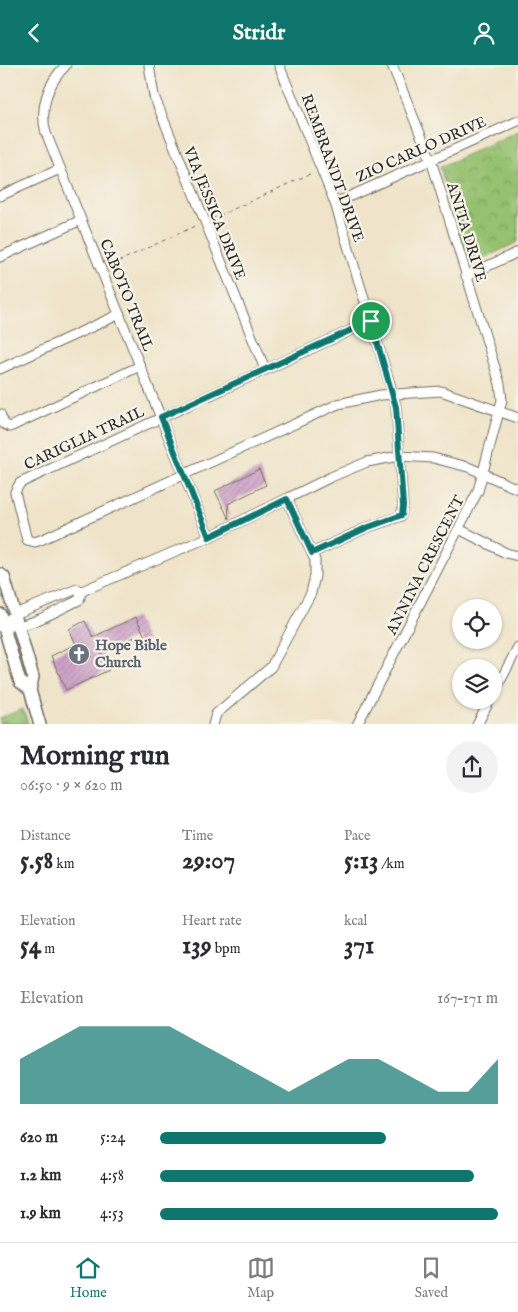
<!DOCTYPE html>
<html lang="en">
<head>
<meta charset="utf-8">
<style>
	:root { --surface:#fff; --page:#f2f2f3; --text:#2b2b33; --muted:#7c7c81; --line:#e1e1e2; --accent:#0f766e }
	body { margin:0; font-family:"IM FELL English",serif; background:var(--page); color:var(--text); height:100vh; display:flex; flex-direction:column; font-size:19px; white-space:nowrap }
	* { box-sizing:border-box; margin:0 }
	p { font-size:16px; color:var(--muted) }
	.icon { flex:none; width:28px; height:28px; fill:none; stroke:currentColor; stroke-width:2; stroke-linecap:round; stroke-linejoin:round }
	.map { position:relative; height:659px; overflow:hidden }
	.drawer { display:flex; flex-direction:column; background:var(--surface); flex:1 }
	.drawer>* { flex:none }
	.controls { position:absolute; left:452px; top:534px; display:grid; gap:10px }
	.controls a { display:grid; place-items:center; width:50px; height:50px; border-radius:50%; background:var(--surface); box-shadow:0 1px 4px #0004; font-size:25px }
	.pin { position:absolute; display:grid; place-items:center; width:42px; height:42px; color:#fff; margin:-21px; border:2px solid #fff; border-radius:50%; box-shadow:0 1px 5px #0007 }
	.round { display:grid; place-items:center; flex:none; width:52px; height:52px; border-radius:26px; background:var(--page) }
	.headline { display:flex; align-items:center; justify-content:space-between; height:85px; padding:0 20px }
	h1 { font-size:28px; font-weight:700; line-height:38px }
	.stats { display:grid; grid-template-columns:repeat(3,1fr); gap:8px; height:85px; padding:5px 20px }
	.stats div { display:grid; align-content:center }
	.stats b { font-size:25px; font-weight:700 }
	.stats small { font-size:14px; font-weight:400 }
	.stats p { font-size:14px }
	.chart { height:140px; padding:10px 20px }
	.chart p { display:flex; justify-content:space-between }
	.chart svg { width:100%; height:90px; margin-top:5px; fill:var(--accent); opacity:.7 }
	ul { padding:0 20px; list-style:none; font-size:16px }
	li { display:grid; grid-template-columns:80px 60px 1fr; align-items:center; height:38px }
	li i { height:12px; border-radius:6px; background:var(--accent) }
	header { display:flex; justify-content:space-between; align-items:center; height:65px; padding:0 20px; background:var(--accent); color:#fff; font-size:22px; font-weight:700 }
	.tabs { display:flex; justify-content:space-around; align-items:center; height:70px; border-top:1px solid var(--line); background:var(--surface); font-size:14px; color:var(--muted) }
	.tabs a { display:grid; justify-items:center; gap:2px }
	.tabs .on { color:var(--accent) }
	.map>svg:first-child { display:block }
	.park { fill:url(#park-crowns); stroke:#60764d }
	.building { fill:url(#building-hatch) }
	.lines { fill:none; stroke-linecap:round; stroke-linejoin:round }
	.minor-casing { stroke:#706c62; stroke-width:11 }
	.major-casing { stroke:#706c62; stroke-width:14 }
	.path { stroke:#706c62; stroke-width:1; stroke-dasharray:4 4; stroke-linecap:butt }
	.minor { stroke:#fff; stroke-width:9 }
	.major { stroke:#fff; stroke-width:11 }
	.route-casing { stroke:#fff; stroke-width:10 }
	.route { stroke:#0f766e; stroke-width:6 }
	.labels { text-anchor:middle; stroke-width:4.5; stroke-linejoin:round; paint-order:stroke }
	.street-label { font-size:15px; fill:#2b2b2b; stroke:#f7f3e8 }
	.worship-label { font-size:15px; font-weight:bold; fill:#5b616d; stroke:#f7f3e8; text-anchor:start }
</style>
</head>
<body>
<header><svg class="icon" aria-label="back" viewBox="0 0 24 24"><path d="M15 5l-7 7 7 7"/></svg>Stridr<svg class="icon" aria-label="person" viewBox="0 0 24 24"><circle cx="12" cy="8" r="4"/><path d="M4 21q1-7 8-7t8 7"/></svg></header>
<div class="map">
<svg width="518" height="660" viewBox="0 0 518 660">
	<defs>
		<pattern id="park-crowns" width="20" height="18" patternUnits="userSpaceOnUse" patternTransform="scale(1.25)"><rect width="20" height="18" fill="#95c16f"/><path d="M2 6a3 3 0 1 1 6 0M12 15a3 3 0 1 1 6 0" fill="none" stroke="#7a9d5b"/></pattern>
		<pattern id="building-hatch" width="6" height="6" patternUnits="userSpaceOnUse" patternTransform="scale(1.25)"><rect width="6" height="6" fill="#cc9dc7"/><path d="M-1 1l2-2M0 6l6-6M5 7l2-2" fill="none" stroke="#a680a2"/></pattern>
	</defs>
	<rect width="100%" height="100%" fill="#f7f3e8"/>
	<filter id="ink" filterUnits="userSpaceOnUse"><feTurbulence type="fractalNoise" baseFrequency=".02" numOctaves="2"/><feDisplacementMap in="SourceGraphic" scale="10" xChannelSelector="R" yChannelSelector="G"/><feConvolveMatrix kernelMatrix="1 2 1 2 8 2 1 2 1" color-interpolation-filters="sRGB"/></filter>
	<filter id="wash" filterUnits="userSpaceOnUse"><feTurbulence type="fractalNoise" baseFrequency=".0096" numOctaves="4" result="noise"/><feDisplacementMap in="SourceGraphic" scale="20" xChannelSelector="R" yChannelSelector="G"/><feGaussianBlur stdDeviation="1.12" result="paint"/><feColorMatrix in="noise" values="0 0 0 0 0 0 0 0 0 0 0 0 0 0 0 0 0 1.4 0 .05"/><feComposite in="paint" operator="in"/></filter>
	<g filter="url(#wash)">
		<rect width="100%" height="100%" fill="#efe4c9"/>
		<g class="park">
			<path d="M518,66V177L471,199L467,195L440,102Z"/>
			<path d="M23,644L28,659H0V653Z"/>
		</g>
		<g id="blocks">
			<g class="building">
				<path d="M259,404L266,420L228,439L229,454L215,426Z"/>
				<path d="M136,552L147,576L138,579L135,572L101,587L109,605L66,625L51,591L76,579L69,564L85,556L93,572Z"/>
			</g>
		</g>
	</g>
	<g filter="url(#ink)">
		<use href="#blocks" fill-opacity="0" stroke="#706c62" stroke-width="1"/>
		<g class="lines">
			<g class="minor-casing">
				<g id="minor">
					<path d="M66,0C48,18 39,42 46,68L209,472"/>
					<path d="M149,0L154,31L265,304"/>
					<path d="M279,0L335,138L393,329L396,342L403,441L401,451L366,463L312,488"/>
					<path d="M0,131L60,104"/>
					<path d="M335,138L518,56"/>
					<path d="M0,192L81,155"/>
					<path d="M466,211L518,187"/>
					<path d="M371,256L20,418L15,427L27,475L35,477L43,474L338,339L381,330L441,326L518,353"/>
					<path d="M0,304L120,249"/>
					<path d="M0,349L4,359L10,362L140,301"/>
					<path d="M459,464L506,488L518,491"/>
					<path d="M12,561C30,562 62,543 79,535L82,526"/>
					<path d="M0,562L15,549L77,524L82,526L209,472L331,412L367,397L399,391L433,393L468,402L518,424"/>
					<path d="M494,628L518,582"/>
					<path d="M213,660L216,649L271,602L311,528L315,511V495L287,434"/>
					<path d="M357,660L478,426L502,335L500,319L431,95L392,0"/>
					<path d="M477,660L490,635"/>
				</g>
			</g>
			<g class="major-casing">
				<g id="major">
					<path d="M0,509L4,512L33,612L30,625L40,660"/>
					<path d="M0,549L20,617L30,625"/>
				</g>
			</g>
			<g class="path">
				<path d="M212,154L312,108"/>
				<path d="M111,200L197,160"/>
			</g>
			<use href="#minor" class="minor"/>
			<use href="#major" class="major"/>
		</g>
	</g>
	<g class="lines" filter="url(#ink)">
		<g class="route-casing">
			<path id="route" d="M371,256L396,342L403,441L402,450L366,463L312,488L287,434L209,472L161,352Z"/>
		</g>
		<use href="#route" class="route"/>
	</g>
	<defs>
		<g id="church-disc" transform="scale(1.125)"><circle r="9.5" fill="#6b7280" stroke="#f7f3e8"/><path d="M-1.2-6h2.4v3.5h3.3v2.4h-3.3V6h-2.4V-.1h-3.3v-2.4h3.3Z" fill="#fff"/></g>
	</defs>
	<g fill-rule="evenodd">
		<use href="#church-disc" x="79" y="589"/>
	</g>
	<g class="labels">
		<g class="street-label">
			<text transform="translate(421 84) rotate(-24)" y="5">ZIO CARLO DRIVE</text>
			<text transform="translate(333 103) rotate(70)" y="5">REMBRANDT DRIVE</text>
			<text transform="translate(215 148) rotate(68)" y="5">VIA JESSICA DRIVE</text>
			<text transform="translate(467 167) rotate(73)" y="5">ANITA DRIVE</text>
			<text transform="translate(127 230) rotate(68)" y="5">CABOTO TRAIL</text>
			<text transform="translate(84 373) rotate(-25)" y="5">CARIGLIA TRAIL</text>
			<text transform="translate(425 500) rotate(-63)" y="5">ANNINA CRESCENT</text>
		</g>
		<g class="worship-label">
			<text x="95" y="585">Hope Bible<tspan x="95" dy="17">Church</tspan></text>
		</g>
	</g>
</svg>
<div class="controls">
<a><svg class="icon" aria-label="locate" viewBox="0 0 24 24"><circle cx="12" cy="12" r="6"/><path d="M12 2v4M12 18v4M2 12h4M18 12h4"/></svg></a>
<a><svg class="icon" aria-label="layers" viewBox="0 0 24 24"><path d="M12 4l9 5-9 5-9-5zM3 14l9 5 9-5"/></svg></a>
</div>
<div class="pin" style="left:371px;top:256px;background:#1e9e55"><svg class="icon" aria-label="arrive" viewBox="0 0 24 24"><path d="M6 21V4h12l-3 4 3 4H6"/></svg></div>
</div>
<section class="drawer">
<div class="headline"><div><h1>Morning run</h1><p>06:50 · 9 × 620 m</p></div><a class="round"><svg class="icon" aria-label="share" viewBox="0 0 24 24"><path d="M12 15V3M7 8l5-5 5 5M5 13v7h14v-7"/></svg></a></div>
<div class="stats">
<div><p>Distance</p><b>5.58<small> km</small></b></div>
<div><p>Time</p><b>29:07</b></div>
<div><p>Pace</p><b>5:13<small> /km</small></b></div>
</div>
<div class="stats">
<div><p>Elevation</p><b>54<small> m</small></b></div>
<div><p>Heart rate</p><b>139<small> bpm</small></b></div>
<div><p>kcal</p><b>371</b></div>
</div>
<div class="chart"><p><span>Elevation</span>167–171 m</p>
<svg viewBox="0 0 160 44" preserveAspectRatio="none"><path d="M0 44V22L10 14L20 6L30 6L40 6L50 6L60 14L70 22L80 30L90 38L100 30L110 22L120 22L130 30L140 38L150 38L160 22V44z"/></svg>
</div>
<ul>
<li><b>620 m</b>5:24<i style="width:67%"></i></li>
<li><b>1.2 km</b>4:58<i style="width:93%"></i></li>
<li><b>1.9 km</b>4:53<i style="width:100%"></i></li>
</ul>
</section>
<nav class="tabs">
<a class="on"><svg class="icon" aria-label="home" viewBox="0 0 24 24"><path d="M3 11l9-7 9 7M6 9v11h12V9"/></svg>Home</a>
<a><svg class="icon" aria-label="map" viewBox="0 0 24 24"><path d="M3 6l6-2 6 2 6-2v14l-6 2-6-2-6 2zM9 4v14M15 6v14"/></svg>Map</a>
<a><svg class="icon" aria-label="saved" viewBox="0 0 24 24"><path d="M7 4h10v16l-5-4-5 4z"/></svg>Saved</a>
</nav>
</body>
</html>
